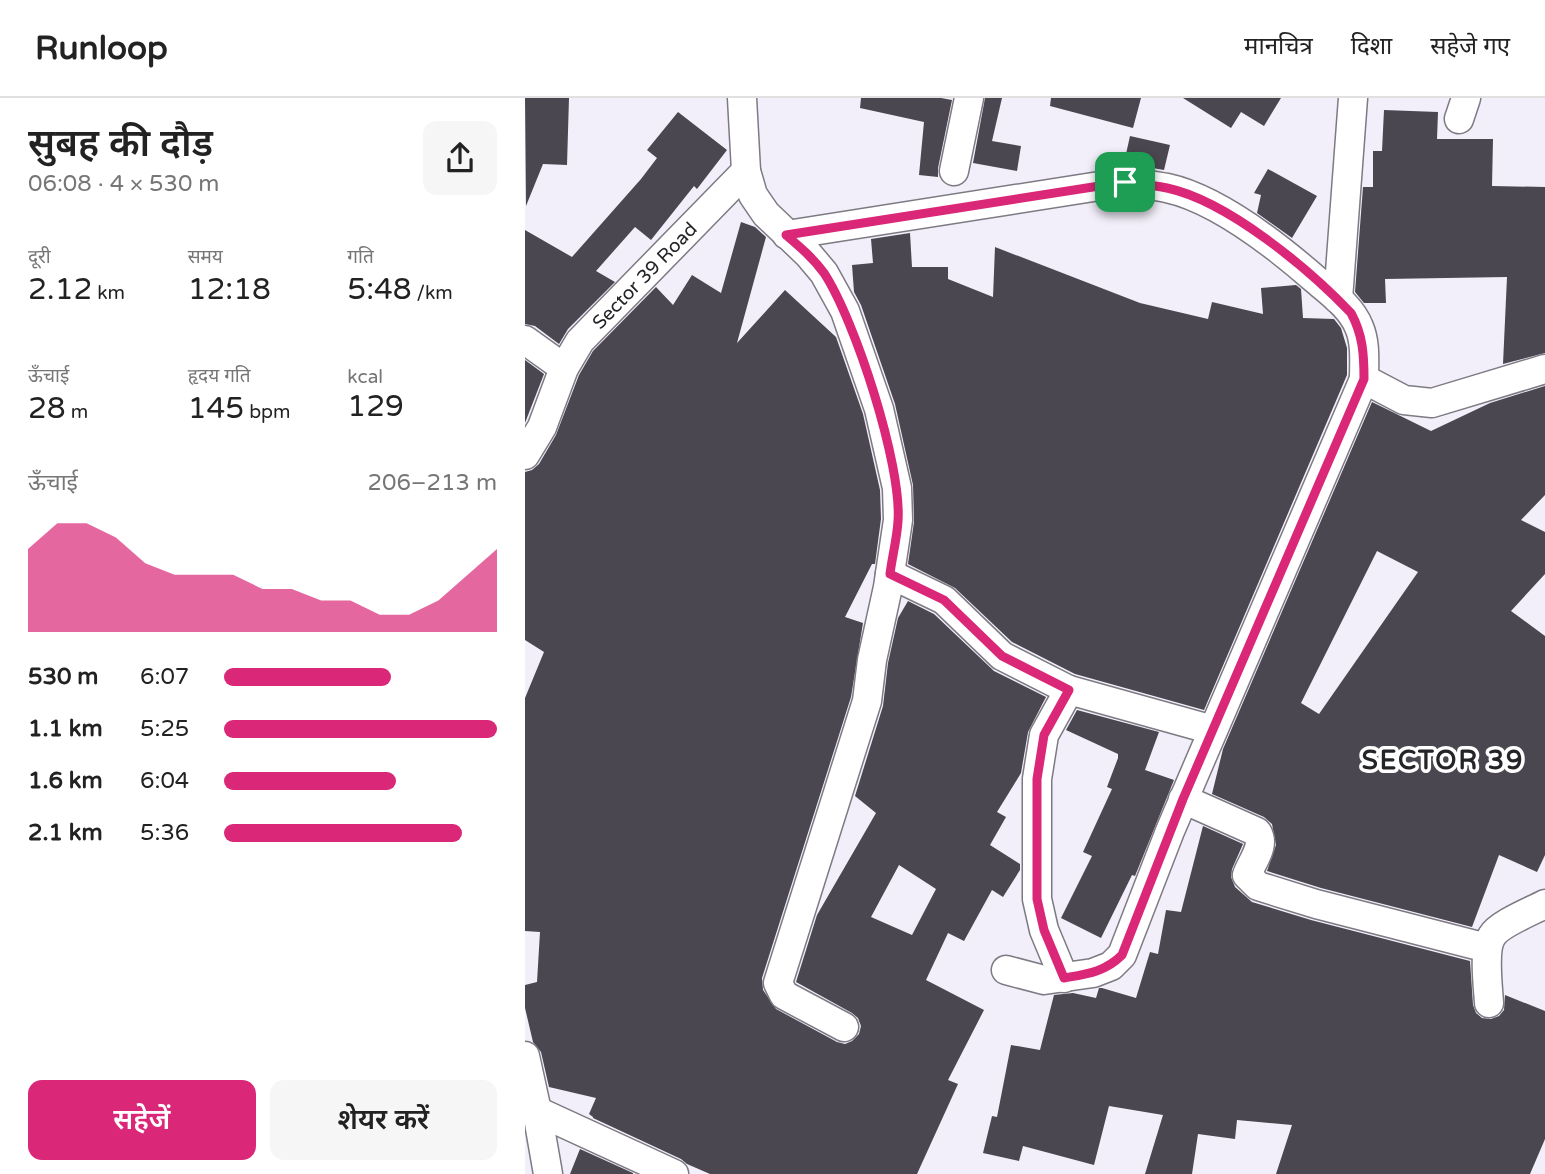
<!DOCTYPE html>
<html lang="hi">
<head>
<meta charset="utf-8">
<style>
	:root { --surface:#fff; --page:#f6f6f6; --text:#222; --muted:#767676; --line:#e0e0e0; --accent:#db2777 }
	body { margin:0; font-family:"Varela Round","Noto Sans Devanagari",sans-serif; background:var(--page); color:var(--text); height:100vh; display:flex; flex-direction:column; font-size:26px; white-space:nowrap }
	* { box-sizing:border-box; margin:0 }
	p { font-size:23px; color:var(--muted) }
	.icon { flex:none; width:38px; height:38px; fill:none; stroke:currentColor; stroke-width:2; stroke-linecap:round; stroke-linejoin:round }
	.map { position:relative; flex:1; overflow:hidden }
	.panel { display:flex; flex-direction:column; background:var(--surface); width:525px }
	.panel>* { flex:none }
	.pin { position:absolute; display:grid; place-items:center; width:60px; height:60px; color:#fff; margin:-30px; border-radius:14px; box-shadow:0 4px 10px #0006 }
	.round { display:grid; place-items:center; flex:none; width:74px; height:74px; border-radius:14px; background:var(--page) }
	.overview { display:flex; align-items:center; justify-content:space-between; height:119px; padding:0 28px }
	h1 { font-size:38px; font-weight:600; line-height:52px }
	.metrics { display:grid; grid-template-columns:repeat(3,1fr); gap:10px; height:119px; padding:7px 28px }
	.metrics div { display:grid; align-content:center }
	.metrics b { font-size:30px; font-weight:600 }
	.metrics small { font-size:19px; font-weight:400 }
	.metrics p { font-size:19px }
	.chart { height:196px; padding:14px 28px }
	.chart p { display:flex; justify-content:space-between }
	.chart svg { width:100%; height:126px; margin-top:7px; fill:var(--accent); opacity:.7 }
	.action { display:flex; gap:14px; margin-top:auto; padding:14px 28px }
	.action a { flex:1; height:80px; border-radius:14px; background:var(--accent); color:#fff; font-size:28px; font-weight:600; line-height:80px; text-align:center }
	.action a+a { background:var(--page); color:var(--text) }
	ul { padding:0 28px; list-style:none; font-size:23px }
	li { display:grid; grid-template-columns:112px 84px 1fr; align-items:center; height:52px }
	li i { height:18px; border-radius:9px; background:var(--accent) }
	header { display:flex; align-items:center; gap:42px; box-sizing:border-box; height:98px; padding:0 35px; background:var(--surface); border-bottom:2px solid var(--line) }
	header strong { font-size:33px }
	nav { display:flex; gap:38px; margin-inline-start:auto; font-size:24px }
	main { display:flex; flex:1; min-height:0 }
	.map>svg:first-child { display:block }
	.building { fill:#4a4750; fill-rule:evenodd }
	.lines { fill:none; stroke-linecap:round; stroke-linejoin:round }
	.minor-casing { stroke:#7d7a83; stroke-width:31 }
	.minor { stroke:#fff; stroke-width:28 }
	.route-casing { stroke:#fff; stroke-width:14 }
	.route { stroke:#db2777; stroke-width:9 }
	.labels { text-anchor:middle; stroke-width:7; stroke-linejoin:round; paint-order:stroke }
	.street-label { font-size:19px; fill:#242327; stroke:#fefefe }
	.district-label { font-size:26px; font-weight:bold; letter-spacing:2px; fill:#242327; stroke:#fefefe }
</style>
</head>
<body>
<header>
<strong>Runloop</strong>
<nav><a>मानचित्र</a><a>दिशा</a><a>सहेजे गए</a></nav>
</header>
<main>
<section class="panel">
<div class="overview"><div><h1>सुबह की दौड़</h1><p>06:08 · 4 × 530 m</p></div><a class="round"><svg class="icon" aria-label="share" viewBox="0 0 24 24"><path d="M12 15V3M7 8l5-5 5 5M5 13v7h14v-7"/></svg></a></div>
<div class="metrics">
<div><p>दूरी</p><b>2.12<small> km</small></b></div>
<div><p>समय</p><b>12:18</b></div>
<div><p>गति</p><b>5:48<small> /km</small></b></div>
</div>
<div class="metrics">
<div><p>ऊँचाई</p><b>28<small> m</small></b></div>
<div><p>हृदय गति</p><b>145<small> bpm</small></b></div>
<div><p>kcal</p><b>129</b></div>
</div>
<div class="chart"><p><span>ऊँचाई</span>206–213 m</p>
<svg viewBox="0 0 160 44" preserveAspectRatio="none"><path d="M0 44V15L10 6L20 6L30 11L40 20L50 24L60 24L70 24L80 29L90 29L100 33L110 33L120 38L130 38L140 33L150 24L160 15V44z"/></svg>
</div>
<ul>
<li><b>530 m</b>6:07<i style="width:61%"></i></li>
<li><b>1.1 km</b>5:25<i style="width:100%"></i></li>
<li><b>1.6 km</b>6:04<i style="width:63%"></i></li>
<li><b>2.1 km</b>5:36<i style="width:87%"></i></li>
</ul>
<div class="action"><a>सहेजें</a><a>शेयर करें</a></div>
</section>
<div class="map">
<svg width="1020" height="1076" viewBox="0 0 1020 1076">
	<rect width="100%" height="100%" fill="#f3effa"/>
	<g class="building">
		<path d="M0,0H44L42,67L18,66L1,108Z"/>
		<path d="M336,0H416L427,2L413,70V79L394,77L399,24L335,10Z"/>
		<path d="M460,0H477L467,43L496,48L492,73L448,65Z"/>
		<path d="M526,0H616L608,30L525,8Z"/>
		<path d="M658,0H756L739,28L716,14L706,30Z"/>
		<path d="M859,12L913,14L912,41H968L967,88L1020,89V255L978,266L982,179L860,181L861,205H839L830,194L838,89H848V53H857Z"/>
		<path d="M153,14L202,52L172,91L169,88L126,142L110,129L71,173L90,184L43,231L34,246L10,228L0,226V132L47,159L116,81L132,60L122,52Z"/>
		<path d="M605,38L645,47L639,72L599,65Z"/>
		<path d="M743,71L792,98L767,140L732,115L736,97L729,95Z"/>
		<path d="M216,124L230,129L241,139L212,245L260,192L311,239L338,316L355,392L356,421L350,466H347L320,519L338,525L326,599L237,880L238,892L251,911L312,944L320,946L327,943L334,936L336,928L333,920L327,915L271,884L292,817L351,715L330,698L358,608L363,565L373,520L383,503L409,516L469,573L521,599L503,634L496,675L472,714L481,719L465,747L495,766V772L478,799L467,792L439,843L423,835L401,882L459,912L423,982L433,986L392,1076H185L162,1066L156,1061L68,1020V1019L64,1016L71,1000L24,989L16,954L8,944L0,910V887L12,884L15,834L0,833V600L19,554L0,542V374L7,372L14,366L31,337L54,277L68,253L131,189L148,207L167,177L196,195ZM374,767L411,791L387,837L346,819Z"/>
		<path d="M385,135L387,169H423V181L468,199L470,149L615,205L683,221L687,204L738,216L736,190L771,187L776,191L778,220L809,221L816,230L822,250V277L679,612L550,576L487,544L430,490L383,466L389,424L388,387L370,306L336,207L329,194L327,167L348,165L346,141Z"/>
		<path d="M0,262L19,276L0,325Z"/>
		<path d="M1020,288V397L996,422L1020,434V476L986,513L1020,538V757L1012,774L974,757L947,829L796,790L742,773L751,747L747,726L739,719L687,696L698,651L847,304L906,333L965,305ZM852,453L893,474L794,616L776,605Z"/>
		<path d="M552,612L634,634L620,672L649,682L610,778L607,777L576,840L536,820L567,758L558,754L587,691L582,689L593,660V656L541,632Z"/>
		<path d="M678,728L718,746L707,771L706,779L710,789L727,804L786,822L945,863L948,907L951,915L957,920L966,921L974,918L979,912L980,897L1020,913V1041L1005,1076H751L767,1027L712,1022L710,1041L673,1036L667,1076H620L638,1017L584,1008L569,1067L498,1048L494,1063L458,1055L467,1018L472,1019L486,947L515,952L529,897L548,895L571,900L574,890H577L611,900L625,854L633,856L641,812L656,814Z"/>
		<path d="M55,1051L108,1075V1076H45Z"/>
	</g>
	<g class="lines">
		<g class="minor-casing">
			<g id="minor">
				<path d="M217,0L221,73L228,97L241,116L283,156L299,175L320,213L354,311L372,390L373,422L363,489L347,562L342,603L253,885L259,897L319,929"/>
				<path d="M934,21L941,0"/>
				<path d="M429,73L444,0"/>
				<path d="M262,137L600,84C614,86 628,87 642,90C693,101 752,148 791,182C806,195 826,209 834,229C841,245 839,264 839,281L879,302L907,305L1020,271"/>
				<path d="M813,201L828,0"/>
				<path d="M0,242L39,270"/>
				<path id="s1" d="M0,357L17,329L39,270L55,243L221,73"/>
				<path d="M365,476L419,502L477,558L544,592"/>
				<path d="M658,701L732,734C741,748 727,763 722,777L733,788L791,806L962,850"/>
				<path d="M481,872L519,882L568,875L586,868L597,857L645,733L839,281"/>
				<path d="M539,880L519,832L512,801V681L519,637L544,592L688,632"/>
				<path d="M964,905C963,888 958,851 967,838C974,826 1007,813 1020,806"/>
				<path d="M0,958L12,1013L23,1076"/>
				<path d="M12,1013L149,1076"/>
			</g>
		</g>
		<use href="#minor" class="minor"/>
	</g>
	<g class="lines">
		<g class="route-casing">
			<path id="route" d="M600,84C614,86 628,87 642,90C703,103 784,171 826,215C838,237 839,257 839,281L658,701L597,857C580,874 562,876 539,880L519,832L512,801V681L519,637L544,592L477,558L419,502L365,476C367,459 372,441 373,423C377,367 330,222 299,175C288,160 275,149 261,137Z"/>
		</g>
		<use href="#route" class="route"/>
	</g>
	<g class="labels">
		<g class="street-label">
			<text dy="7" stroke="none"><textPath href="#s1" startOffset="219">Sector 39 Road</textPath></text>
		</g>
		<g class="district-label">
			<text x="918" y="671">SECTOR 39</text>
		</g>
	</g>
</svg>
<div class="pin" style="left:600px;top:84px;background:#1e9e55"><svg class="icon" aria-label="arrive" viewBox="0 0 24 24"><path d="M6 21V4h12l-3 4 3 4H6"/></svg></div>
</div>
</main>
</body>
</html>
